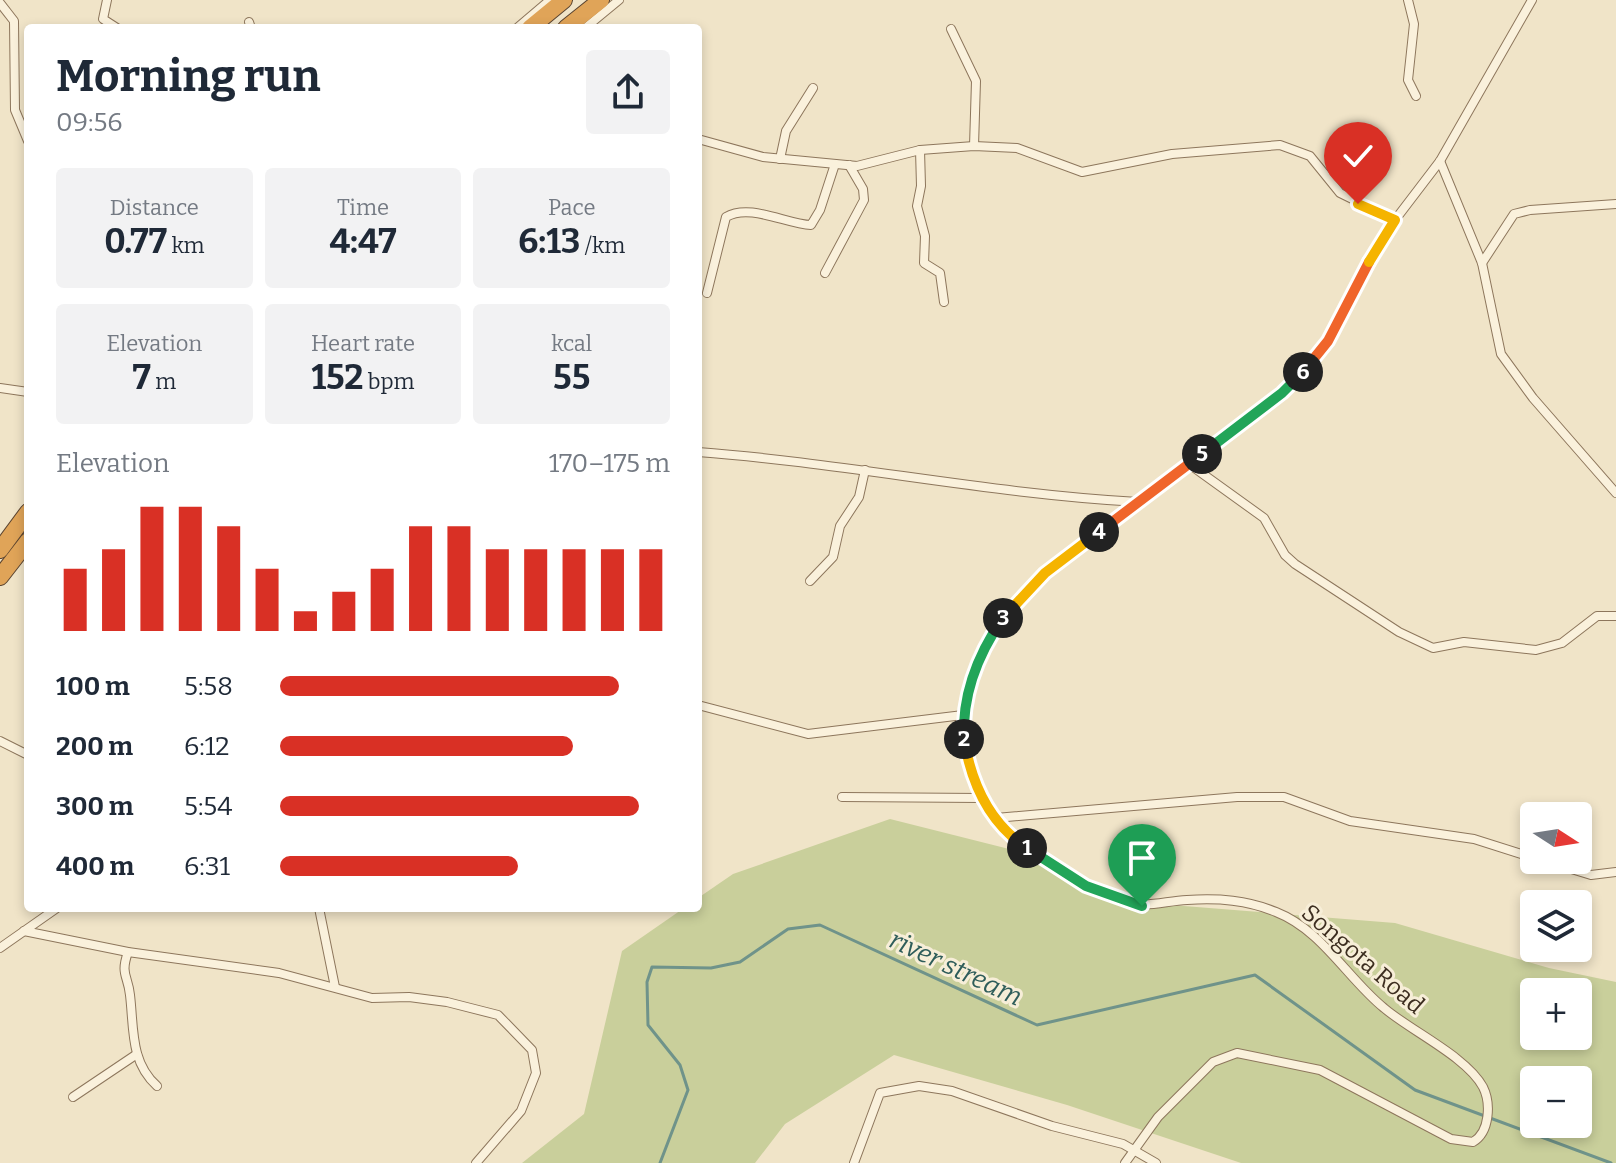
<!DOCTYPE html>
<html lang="en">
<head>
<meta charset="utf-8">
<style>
	:root { --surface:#fff; --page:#f2f2f3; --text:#1f2937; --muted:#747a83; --accent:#d93025 }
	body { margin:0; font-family:Bitter,serif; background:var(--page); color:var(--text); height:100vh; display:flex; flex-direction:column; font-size:30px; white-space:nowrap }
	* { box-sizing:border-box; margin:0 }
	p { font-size:26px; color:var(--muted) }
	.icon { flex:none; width:44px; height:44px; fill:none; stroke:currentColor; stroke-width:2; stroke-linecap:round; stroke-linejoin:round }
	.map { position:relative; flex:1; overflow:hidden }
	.sheet { position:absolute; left:24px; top:24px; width:678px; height:888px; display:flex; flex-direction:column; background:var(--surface); border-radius:8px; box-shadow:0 4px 12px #0003 }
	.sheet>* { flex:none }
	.needle { width:52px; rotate:102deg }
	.buttons { position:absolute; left:1520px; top:802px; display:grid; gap:16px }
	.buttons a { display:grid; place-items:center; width:72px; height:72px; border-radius:8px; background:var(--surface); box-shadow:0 4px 12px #0003; font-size:40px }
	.pin { position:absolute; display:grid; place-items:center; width:68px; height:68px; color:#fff; margin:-82px -34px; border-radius:50% 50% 50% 0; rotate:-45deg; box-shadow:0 0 8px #0007 }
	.pin .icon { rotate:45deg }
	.km { position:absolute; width:40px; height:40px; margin:-20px; border-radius:50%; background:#222; color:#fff; font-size:22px; line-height:40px; text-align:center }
	.round { display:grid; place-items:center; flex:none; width:84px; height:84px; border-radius:8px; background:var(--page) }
	.headline { display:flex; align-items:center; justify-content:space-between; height:136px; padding:0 32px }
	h1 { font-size:44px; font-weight:700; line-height:60px }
	.figures { display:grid; grid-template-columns:repeat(3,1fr); gap:12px; height:136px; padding:8px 32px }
	.figures div { display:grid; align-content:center; border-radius:8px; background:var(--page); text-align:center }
	.figures b { font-size:34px; font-weight:700 }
	.figures small { font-size:22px; font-weight:400 }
	.figures p { font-size:22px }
	.chart { height:224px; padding:16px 32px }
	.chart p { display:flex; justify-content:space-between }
	.chart svg { width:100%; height:144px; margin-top:8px; stroke:var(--accent); stroke-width:6 }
	ul { padding:0 32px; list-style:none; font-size:26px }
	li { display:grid; grid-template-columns:128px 96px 1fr; align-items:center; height:60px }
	li i { height:20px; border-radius:10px; background:var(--accent) }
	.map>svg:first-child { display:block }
	.green { fill:#c9cf9b; fill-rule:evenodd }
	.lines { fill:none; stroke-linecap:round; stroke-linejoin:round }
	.stream { stroke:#6f938a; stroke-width:3 }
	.street-casing { stroke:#8d765c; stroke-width:10 }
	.highway-casing { stroke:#5b4430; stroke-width:18 }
	.street { stroke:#faf1dc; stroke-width:8 }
	.highway { stroke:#e0a458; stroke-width:16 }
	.split-1-casing { stroke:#fff; stroke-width:16 }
	.split-2-casing { stroke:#fff; stroke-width:16 }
	.split-3-casing { stroke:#fff; stroke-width:16 }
	.split-4-casing { stroke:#fff; stroke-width:16 }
	.split-5-casing { stroke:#fff; stroke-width:16 }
	.split-6-casing { stroke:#fff; stroke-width:16 }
	.split-7-casing { stroke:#fff; stroke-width:16 }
	.split-8-casing { stroke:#fff; stroke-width:16 }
	.split-1 { stroke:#22a559; stroke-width:10 }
	.split-2 { stroke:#f5b400; stroke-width:10 }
	.split-3 { stroke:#22a559; stroke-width:10 }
	.split-4 { stroke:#f5b400; stroke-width:10 }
	.split-5 { stroke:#f0652b; stroke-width:10 }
	.split-6 { stroke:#22a559; stroke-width:10 }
	.split-7 { stroke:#f0652b; stroke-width:10 }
	.split-8 { stroke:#f5b400; stroke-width:10 }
	.labels { text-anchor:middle; stroke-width:6; stroke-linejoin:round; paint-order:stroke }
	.street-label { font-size:24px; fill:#3d2e20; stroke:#f7eed8 }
	.water-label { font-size:26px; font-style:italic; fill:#2f5d5a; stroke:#f7eed8 }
</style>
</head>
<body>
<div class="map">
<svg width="1616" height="1163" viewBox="0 0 1616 1163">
	<rect width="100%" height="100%" fill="#f0e4c8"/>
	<path class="green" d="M890,819L1041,857L1121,901L1395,923L1549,968L1616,982V1163H1241L1067,1105L894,1055L785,1124L755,1163H522L584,1114L622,951L684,908H698V898L733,874ZM1534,992H1578V1036H1534ZM1534,1080H1578V1124H1534Z"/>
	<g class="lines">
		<path class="stream" d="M660,1163L688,1090L680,1065L648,1025L647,982L652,967L711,968L740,962L788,929L820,925L1037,1025L1255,975L1415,1090L1611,1163"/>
		<g class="street-casing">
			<g id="street">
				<path d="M107,0L103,19L117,28"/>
				<path d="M1408,0L1414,24L1408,80L1416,96"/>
				<path d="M0,3L14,21L15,110L28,141"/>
				<path d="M249,22L251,28"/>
				<path d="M517,28L550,0"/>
				<path d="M585,28L619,0"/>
				<path d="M951,29L976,81L974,146"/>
				<path d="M698,139L763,157L857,166L920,150L974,146L1017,148L1082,172L1172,154L1280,145L1310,156L1340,193L1395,220"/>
				<path d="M920,150L921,186L917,206L925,236L924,263L940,273L944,302"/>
				<path d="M780,159L786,131L813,88"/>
				<path d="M1440,161L1482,263L1501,354L1533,398L1616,493"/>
				<path d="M1482,263L1514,214L1530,210L1616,204"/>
				<path d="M825,273L864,200L863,189L849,165"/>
				<path d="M707,293L726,217C750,203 786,224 811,225L820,210L835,164"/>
				<path d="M0,388L28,392"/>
				<path d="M698,452C846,463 990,494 1138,502"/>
				<path d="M1189,464L1264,518L1285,555L1295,564L1399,632L1433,648L1464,642L1536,650L1562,643L1597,616H1616"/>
				<path d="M810,581L833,557L840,526L859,497L865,470"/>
				<path d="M698,705L808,734L963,715"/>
				<path d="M0,741L28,755"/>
				<path d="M842,797L981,798"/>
				<path d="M996,818L1237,797H1284L1350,821L1474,839L1534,858"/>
				<path d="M1542,860L1591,875L1616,872"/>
				<path d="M319,908L335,987"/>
				<path d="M24,931L128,952L279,973L372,998L409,997L447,1002L498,1015L532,1050L536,1073L521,1111L476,1163"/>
				<path d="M0,948L57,908"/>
				<path d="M128,952C120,975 128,975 130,995C134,1028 130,1062 157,1086"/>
				<path d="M73,1097L137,1054"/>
				<path d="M854,1163L880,1093L919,1086L952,1091L1052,1126L1123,1144L1156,1163"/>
				<path d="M1125,1163L1158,1117L1213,1062L1237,1053L1320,1070L1451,1139L1473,1142C1490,1132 1491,1103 1483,1087C1467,1057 1411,1031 1384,1008C1347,978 1322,930 1276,912C1247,900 1219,898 1187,900C1164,901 1145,909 1121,901C1096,892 1074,878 1052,864C925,782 944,668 1045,573L1282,393L1314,361L1328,341L1363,272L1395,220L1440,161L1532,0"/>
			</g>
		</g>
		<g class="highway-casing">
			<g id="highway">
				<path d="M530,28L564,0"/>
				<path d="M566,28L601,0"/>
				<path d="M0,550L28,512"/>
				<path d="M0,577L28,541"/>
			</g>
		</g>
		<use href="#street" class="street"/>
		<use href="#highway" class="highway"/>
	</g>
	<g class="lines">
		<g class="split-1-casing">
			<path id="split-1" d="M1027,848L1086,886L1142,906"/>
		</g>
		<g class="split-2-casing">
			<path id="split-2" d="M964,739C971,782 989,823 1027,848"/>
		</g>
		<g class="split-3-casing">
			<path id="split-3" d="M964,739C962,696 978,654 1003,618"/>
		</g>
		<g class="split-4-casing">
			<path id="split-4" d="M1003,618L1045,573L1099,532"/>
		</g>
		<g class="split-5-casing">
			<path id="split-5" d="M1099,532L1202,454"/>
		</g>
		<g class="split-6-casing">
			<path id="split-6" d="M1202,454L1282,393L1303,372"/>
		</g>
		<g class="split-7-casing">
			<path id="split-7" d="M1303,372L1328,341L1369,262"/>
		</g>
		<g class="split-8-casing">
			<path id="split-8" d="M1358,204L1395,220L1369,262"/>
		</g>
		<use href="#split-1" class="split-1"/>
		<use href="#split-2" class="split-2"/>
		<use href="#split-3" class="split-3"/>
		<use href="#split-4" class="split-4"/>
		<use href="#split-5" class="split-5"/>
		<use href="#split-6" class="split-6"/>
		<use href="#split-7" class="split-7"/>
		<use href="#split-8" class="split-8"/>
	</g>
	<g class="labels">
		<g class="street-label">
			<text transform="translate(1363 959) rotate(41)" y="8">Songota Road</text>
		</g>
		<g class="water-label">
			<text transform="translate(956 968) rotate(25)" y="9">river stream</text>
		</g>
	</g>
</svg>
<div class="buttons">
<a><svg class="needle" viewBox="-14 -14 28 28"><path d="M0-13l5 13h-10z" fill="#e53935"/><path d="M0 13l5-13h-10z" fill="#747a83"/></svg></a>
<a><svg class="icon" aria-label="layers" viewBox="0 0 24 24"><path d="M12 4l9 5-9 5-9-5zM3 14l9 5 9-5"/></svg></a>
<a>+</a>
<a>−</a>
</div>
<div class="pin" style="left:1142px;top:906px;background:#1e9e55"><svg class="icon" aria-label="arrive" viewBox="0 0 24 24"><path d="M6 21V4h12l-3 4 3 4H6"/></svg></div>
<div class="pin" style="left:1358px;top:204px;background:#d93025"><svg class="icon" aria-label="check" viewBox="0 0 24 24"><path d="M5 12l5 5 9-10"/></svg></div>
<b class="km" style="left:1027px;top:848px">1</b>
<b class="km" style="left:964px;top:739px">2</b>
<b class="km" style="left:1003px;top:618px">3</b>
<b class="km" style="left:1099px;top:532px">4</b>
<b class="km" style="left:1202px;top:454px">5</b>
<b class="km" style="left:1303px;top:372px">6</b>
<section class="sheet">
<div class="headline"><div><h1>Morning run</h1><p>09:56</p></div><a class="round"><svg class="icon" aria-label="share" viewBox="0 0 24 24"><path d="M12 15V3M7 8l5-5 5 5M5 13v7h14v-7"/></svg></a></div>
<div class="figures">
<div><p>Distance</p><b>0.77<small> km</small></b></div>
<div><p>Time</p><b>4:47</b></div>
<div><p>Pace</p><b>6:13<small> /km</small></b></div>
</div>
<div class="figures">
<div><p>Elevation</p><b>7<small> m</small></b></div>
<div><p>Heart rate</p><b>152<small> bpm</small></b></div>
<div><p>kcal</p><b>55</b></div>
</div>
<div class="chart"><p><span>Elevation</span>170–175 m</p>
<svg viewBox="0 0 160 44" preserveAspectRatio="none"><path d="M5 44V25M15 44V19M25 44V6M35 44V6M45 44V12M55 44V25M65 44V38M75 44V32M85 44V25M95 44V12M105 44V12M115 44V19M125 44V19M135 44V19M145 44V19M155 44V19"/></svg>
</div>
<ul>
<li><b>100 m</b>5:58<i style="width:87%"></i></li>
<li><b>200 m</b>6:12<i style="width:75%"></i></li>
<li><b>300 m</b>5:54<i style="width:92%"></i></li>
<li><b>400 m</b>6:31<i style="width:61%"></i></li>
</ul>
</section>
</div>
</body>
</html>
